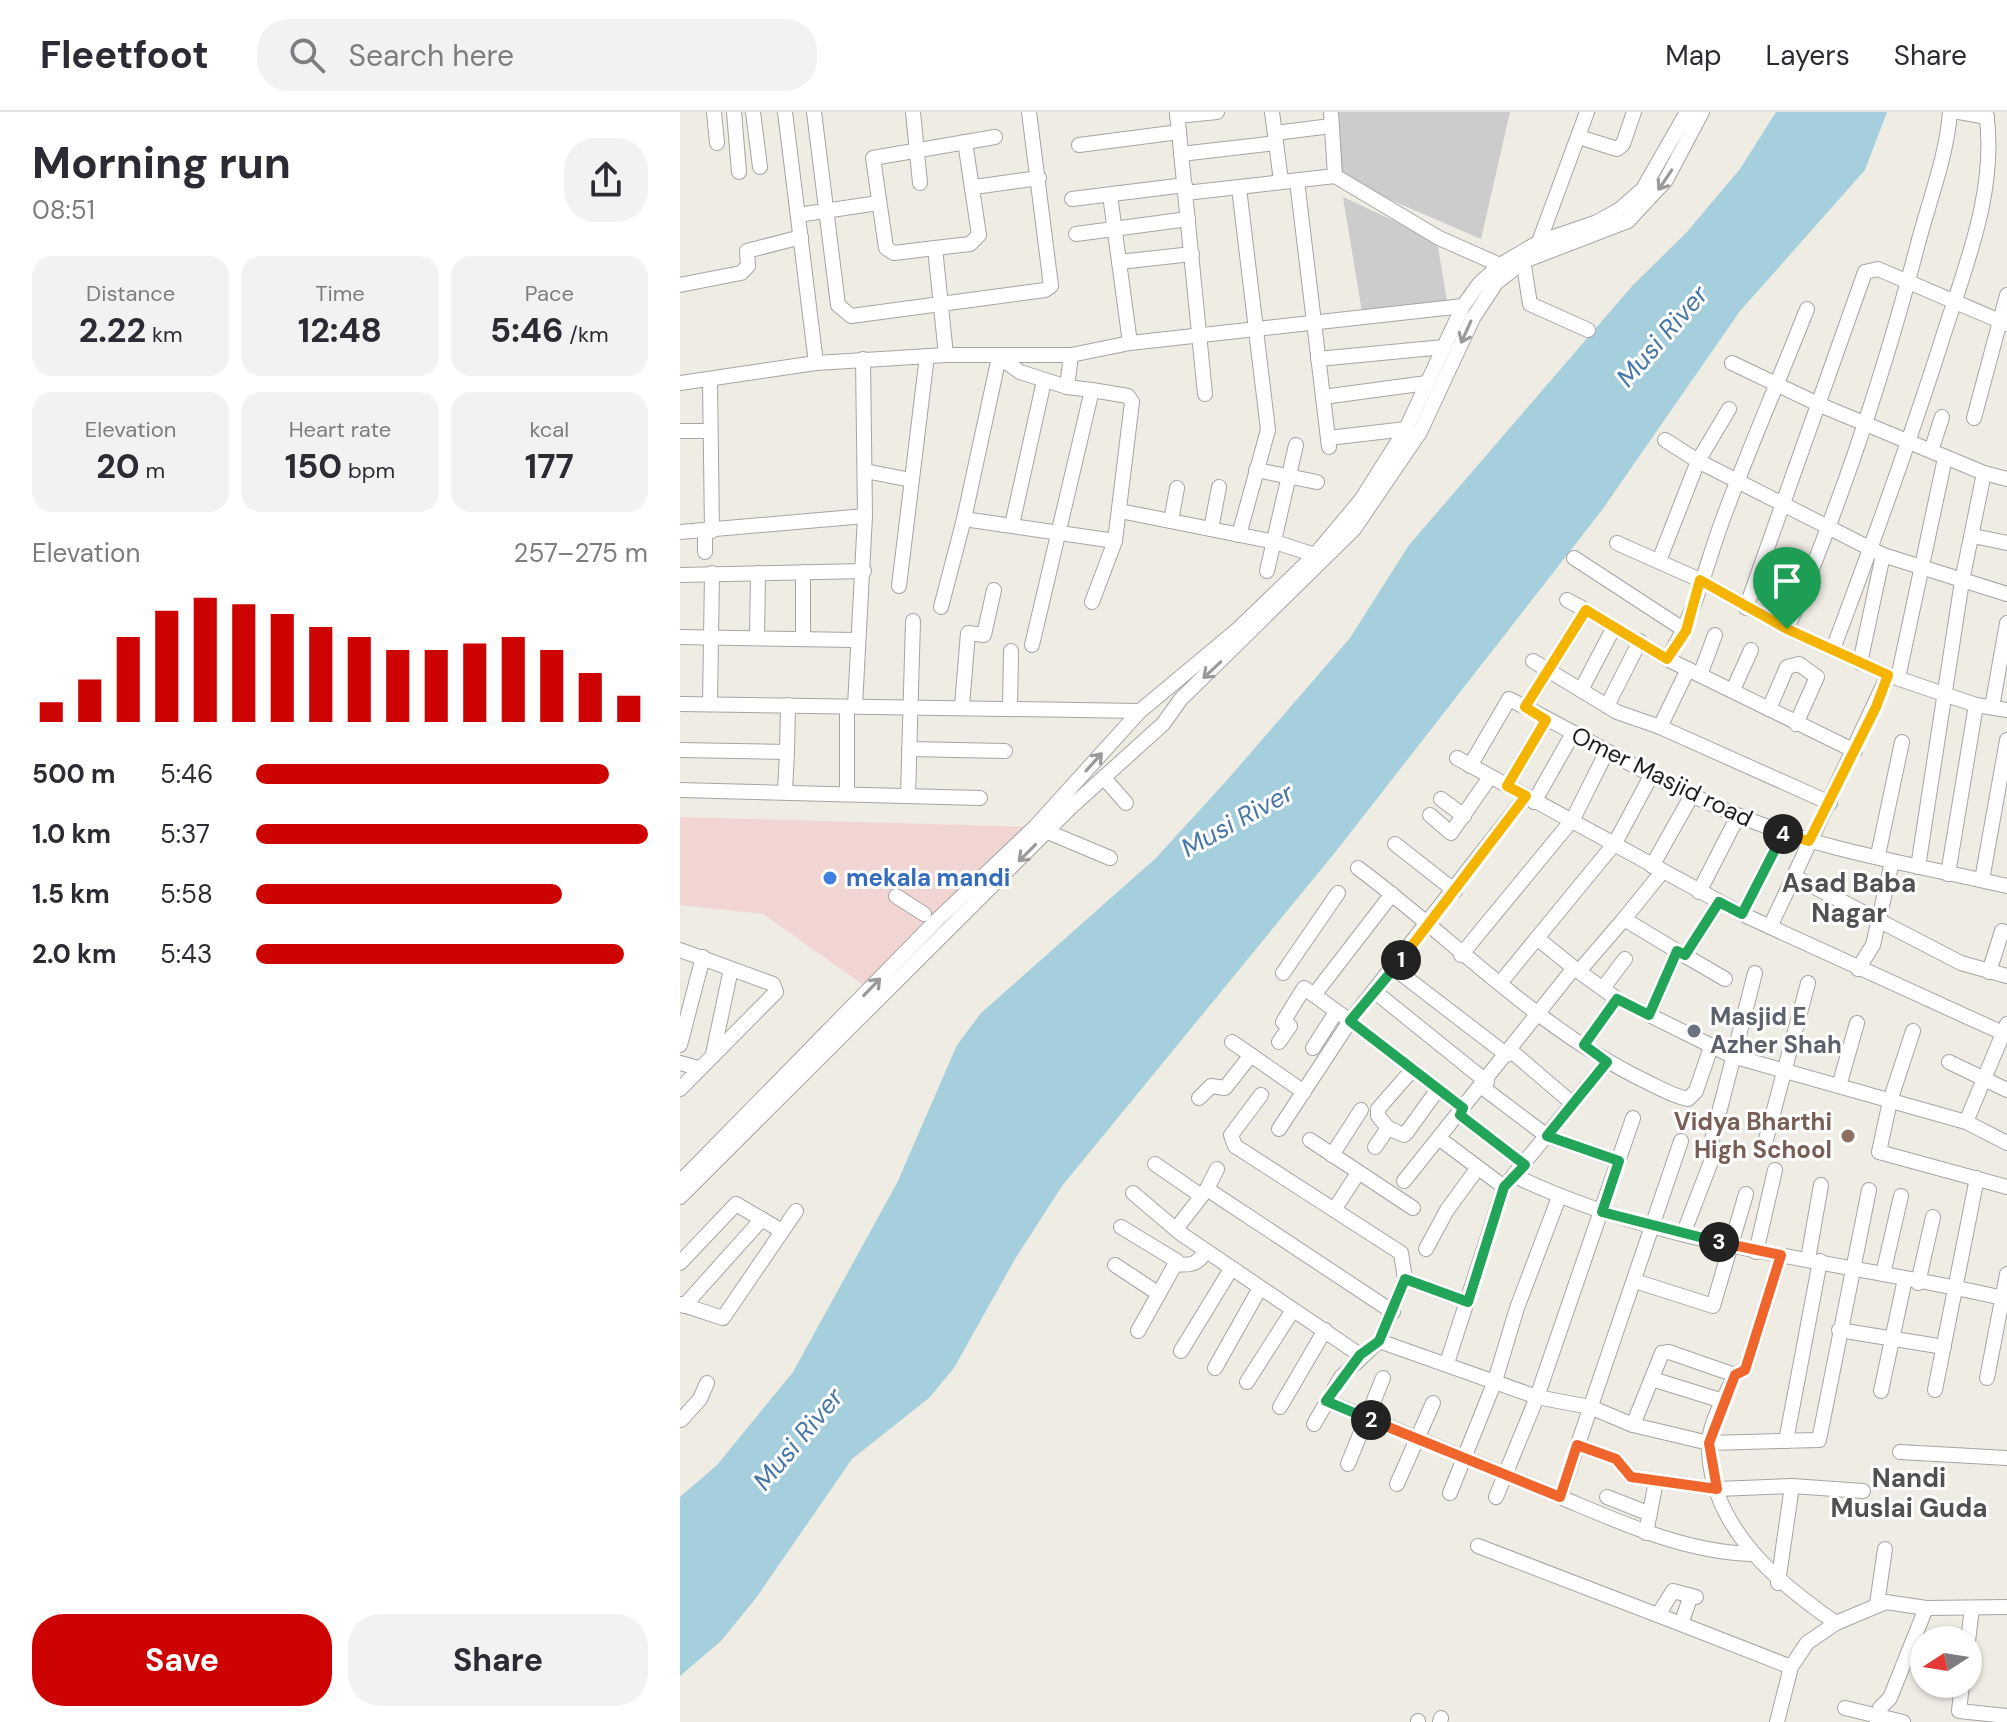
<!DOCTYPE html>
<html lang="en">
<head>
<meta charset="utf-8">
<style>
	:root { --surface:#fff; --page:#f2f2f3; --text:#2b2b33; --muted:#7c7c81; --line:#e1e1e2; --accent:#cc0301 }
	body { margin:0; font-family:"DM Sans",sans-serif; background:var(--page); color:var(--text); height:100vh; display:flex; flex-direction:column; font-size:30px; white-space:nowrap }
	* { box-sizing:border-box; margin:0 }
	p { font-size:26px; color:var(--muted) }
	.icon { flex:none; width:44px; height:44px; fill:none; stroke:currentColor; stroke-width:2; stroke-linecap:round; stroke-linejoin:round }
	.map { position:relative; flex:1; overflow:hidden }
	.details { display:flex; flex-direction:column; background:var(--surface); width:680px }
	.details>* { flex:none }
	.needle { width:52px; rotate:258deg }
	.controls { position:absolute; left:1230px; top:1514px; display:grid; gap:16px }
	.controls a { display:grid; place-items:center; width:72px; height:72px; border-radius:50%; background:var(--surface); box-shadow:0 2px 6px #0004; font-size:40px }
	.pin { position:absolute; display:grid; place-items:center; width:68px; height:68px; color:#fff; margin:-82px -34px; border-radius:50% 50% 50% 0; rotate:-45deg; box-shadow:0 0 8px #0007 }
	.pin .icon { rotate:45deg }
	.km { position:absolute; width:40px; height:40px; margin:-20px; border-radius:50%; background:#222; color:#fff; font-size:22px; line-height:40px; text-align:center }
	.round { display:grid; place-items:center; flex:none; width:84px; height:84px; border-radius:32px; background:var(--page) }
	.head { display:flex; align-items:center; justify-content:space-between; height:136px; padding:0 32px }
	h1 { font-size:44px; font-weight:700; line-height:60px }
	.stats { display:grid; grid-template-columns:repeat(3,1fr); gap:12px; height:136px; padding:8px 32px }
	.stats div { display:grid; align-content:center; border-radius:20px; background:var(--page); text-align:center }
	.stats b { font-size:34px; font-weight:700 }
	.stats small { font-size:22px; font-weight:400 }
	.stats p { font-size:22px }
	.chart { height:224px; padding:16px 32px }
	.chart p { display:flex; justify-content:space-between }
	.chart svg { width:100%; height:144px; margin-top:8px; stroke:var(--accent); stroke-width:6 }
	.button { display:flex; gap:16px; margin-top:auto; padding:16px 32px }
	.button a { flex:1; height:92px; border-radius:32px; background:var(--accent); color:#fff; font-size:32px; font-weight:700; line-height:92px; text-align:center }
	.button a+a { background:var(--page); color:var(--text) }
	ul { padding:0 32px; list-style:none; font-size:26px }
	li { display:grid; grid-template-columns:128px 96px 1fr; align-items:center; height:60px }
	li i { height:20px; border-radius:10px; background:var(--accent) }
	header { display:flex; align-items:center; gap:48px; box-sizing:border-box; height:112px; padding:0 40px; background:var(--surface); border-bottom:2px solid var(--line) }
	header strong { font-size:38px }
	nav { display:flex; gap:44px; margin-inline-start:auto; font-size:28px }
	.search { width:560px; height:72px; background:var(--page); display:flex; align-items:center; gap:20px; box-sizing:border-box; padding:0 28px; border-radius:32px; color:var(--muted); font-size:30px }
	main { display:flex; flex:1; min-height:0 }
	.map>svg:first-child { display:block }
	.commercial { fill:#f0d5d3 }
	.religious { fill:#ccc }
	.water { fill:#a5cfdd }
	.lines { fill:none; stroke-linecap:round; stroke-linejoin:round }
	.minor-casing { stroke:#a5a5a5; stroke-width:16 }
	.minor { stroke:#fff; stroke-width:14 }
	.oneway { stroke:#9a9a9a }
	.split-1-casing { stroke:#fff; stroke-width:16 }
	.split-2-casing { stroke:#fff; stroke-width:16 }
	.split-3-casing { stroke:#fff; stroke-width:16 }
	.split-4-casing { stroke:#fff; stroke-width:16 }
	.split-5-casing { stroke:#fff; stroke-width:16 }
	.split-1 { stroke:#f5b400; stroke-width:10 }
	.split-2 { stroke:#22a559; stroke-width:10 }
	.split-3 { stroke:#f0652b; stroke-width:10 }
	.split-4 { stroke:#22a559; stroke-width:10 }
	.split-5 { stroke:#f5b400; stroke-width:10 }
	.shop-dot { fill:#3f7fe0; stroke:#fff; stroke-width:3 }
	.worship-dot { fill:#6b7280; stroke:#fff; stroke-width:3 }
	.education-dot { fill:#8d6e63; stroke:#fff; stroke-width:3 }
	.labels { text-anchor:middle; stroke-width:6; stroke-linejoin:round; paint-order:stroke }
	.street-label { font-size:24px; fill:#1e1e1e; stroke:#fff }
	.shop-label { font-size:24px; font-weight:bold; fill:#366cbe; stroke:#fff; text-anchor:start }
	.worship-label { font-size:24px; font-weight:bold; fill:#5b616d; stroke:#fff; text-anchor:start }
	.education-label { font-size:24px; font-weight:bold; fill:#785e54; stroke:#fff; text-anchor:end }
	.water-label { font-size:26px; font-style:italic; fill:#4876a6; stroke:#fff }
	.neighbourhood-label { font-size:26px; font-weight:bold; fill:#515151; stroke:#fff }
</style>
</head>
<body>
<header>
<strong>Fleetfoot</strong>
<div class="search"><svg class="icon" aria-label="search" viewBox="0 0 24 24"><circle cx="10" cy="10" r="6"/><path d="M15 15l6 6"/></svg>Search here</div>
<nav><a>Map</a><a>Layers</a><a>Share</a></nav>
</header>
<main>
<section class="details">
<div class="head"><div><h1>Morning run</h1><p>08:51</p></div><a class="round"><svg class="icon" aria-label="share" viewBox="0 0 24 24"><path d="M12 15V3M7 8l5-5 5 5M5 13v7h14v-7"/></svg></a></div>
<div class="stats">
<div><p>Distance</p><b>2.22<small> km</small></b></div>
<div><p>Time</p><b>12:48</b></div>
<div><p>Pace</p><b>5:46<small> /km</small></b></div>
</div>
<div class="stats">
<div><p>Elevation</p><b>20<small> m</small></b></div>
<div><p>Heart rate</p><b>150<small> bpm</small></b></div>
<div><p>kcal</p><b>177</b></div>
</div>
<div class="chart"><p><span>Elevation</span>257–275 m</p>
<svg viewBox="0 0 160 44" preserveAspectRatio="none"><path d="M5 44V38M15 44V31M25 44V18M35 44V10M45 44V6M55 44V8M65 44V11M75 44V15M85 44V18M95 44V22M105 44V22M115 44V20M125 44V18M135 44V22M145 44V29M155 44V36"/></svg>
</div>
<ul>
<li><b>500 m</b>5:46<i style="width:90%"></i></li>
<li><b>1.0 km</b>5:37<i style="width:100%"></i></li>
<li><b>1.5 km</b>5:58<i style="width:78%"></i></li>
<li><b>2.0 km</b>5:43<i style="width:94%"></i></li>
</ul>
<div class="button"><a>Save</a><a>Share</a></div>
</section>
<div class="map">
<svg width="1327" height="1610" viewBox="0 0 1327 1610">
	<rect width="100%" height="100%" fill="#efece4"/>
	<path class="commercial" d="M0,705L355,715L189,877L83,802L0,793Z"/>
	<g class="religious">
		<path d="M656,0H830L801,127L651,62Z"/>
		<path d="M663,85L757,129L767,189L682,200Z"/>
	</g>
	<path class="water" d="M1096,0H1207L1185,58L1060,199L922,398L657,738L382,1074L335,1147L274,1256L249,1286L172,1347L76,1486L41,1529L0,1564V1385L37,1353L113,1260L217,1071L277,933L301,901L476,746L548,667L670,526L729,433L953,173L1006,121L1060,57Z"/>
	<g class="lines">
		<g class="minor-casing">
			<g id="minor">
				<path d="M34,0L37,31"/>
				<path d="M54,0L59,60"/>
				<path d="M73,0L80,55"/>
				<path d="M105,0L136,251"/>
				<path d="M134,0L158,193L171,204L365,178L371,174L349,0"/>
				<path d="M233,0L240,71"/>
				<path d="M497,0L525,282"/>
				<path d="M592,0L601,69"/>
				<path d="M651,0L655,64"/>
				<path d="M1279,0L1307,5"/>
				<path d="M497,4L537,0"/>
				<path d="M595,21L651,14"/>
				<path d="M899,25L937,37L943,32L954,0"/>
				<path d="M399,33L499,20"/>
				<path d="M501,42L596,31"/>
				<path d="M617,69L649,335"/>
				<path d="M294,75L359,66"/>
				<path d="M559,76L588,318L559,423"/>
				<path d="M506,81L655,64L759,126L820,153"/>
				<path d="M430,83L450,231"/>
				<path d="M392,87L505,73"/>
				<path d="M118,103L198,91"/>
				<path d="M396,122L508,107"/>
				<path d="M859,130L907,0"/>
				<path d="M255,136L214,141L206,136L193,46L315,25"/>
				<path d="M842,141L850,192L908,218"/>
				<path d="M439,150L512,142"/>
				<path d="M0,173L61,161L68,154L67,139L121,125"/>
				<path d="M266,243L255,136L290,132L299,123L285,30"/>
				<path d="M638,247L764,235"/>
				<path d="M1052,251L1140,293L1304,361L1327,367"/>
				<path d="M30,269L32,419"/>
				<path d="M0,271L136,251L266,243H391L450,231L783,194"/>
				<path d="M643,285L747,271"/>
				<path d="M1294,306L1327,183"/>
				<path d="M0,319H30"/>
				<path d="M648,326L726,317"/>
				<path d="M985,328L1018,349L1203,443L1327,482"/>
				<path d="M1251,339L1262,305"/>
				<path d="M576,358L637,370"/>
				<path d="M185,359L231,368"/>
				<path d="M440,399L595,430L635,443"/>
				<path d="M284,407L435,429"/>
				<path d="M491,409L497,376"/>
				<path d="M332,413L364,269"/>
				<path d="M531,417L539,375"/>
				<path d="M0,420L185,404"/>
				<path d="M1293,424L1327,431"/>
				<path d="M937,431L1020,468L1107,517L1208,563L1296,593L1327,598"/>
				<path d="M25,440V419"/>
				<path d="M894,446L1006,519"/>
				<path d="M979,449L1018,349L1049,297"/>
				<path d="M587,459L616,333"/>
				<path d="M123,460V526"/>
				<path d="M0,463L184,459"/>
				<path d="M219,474L247,244"/>
				<path d="M887,488L906,498"/>
				<path d="M412,490L435,429L452,290L448,284L412,278"/>
				<path d="M261,495L284,407L319,245L340,260L387,275"/>
				<path d="M1066,496L1185,160L1198,157L1327,212"/>
				<path d="M1107,517C1162,390 1205,259 1240,124C1251,84 1267,41 1270,0"/>
				<path d="M0,525L176,528"/>
				<path d="M77,525L78,461"/>
				<path d="M352,533L412,278L387,275L391,243"/>
				<path d="M1153,537C1191,436 1228,334 1261,231C1284,157 1318,79 1306,0"/>
				<path d="M987,547C1015,504 1026,452 1044,404C1070,334 1100,266 1127,197"/>
				<path d="M853,549L937,600L980,615L1150,691"/>
				<path d="M1180,551L1203,443"/>
				<path d="M1020,563L1035,523"/>
				<path d="M1218,566L1265,346"/>
				<path d="M901,578L934,515L987,547L1175,639"/>
				<path d="M1053,578L1071,538"/>
				<path d="M30,591L32,461"/>
				<path d="M0,592L460,599"/>
				<path d="M175,594L185,404L183,247"/>
				<path d="M282,594L288,521L304,523L314,478"/>
				<path d="M927,594L960,529"/>
				<path d="M845,595L906,498L934,515"/>
				<path d="M1312,595L1327,511"/>
				<path d="M330,596L331,539"/>
				<path d="M1089,597L1107,555L1119,552L1137,565L1116,612"/>
				<path d="M980,615L1008,557"/>
				<path d="M229,637L325,639"/>
				<path d="M0,638L107,640L108,593"/>
				<path d="M777,646L1062,802L1327,923"/>
				<path d="M790,654L829,587C906,625 977,671 1057,703C1143,739 1236,753 1327,774"/>
				<path d="M424,666L446,691"/>
				<path d="M827,674L866,608"/>
				<path d="M0,678L300,686"/>
				<path d="M105,679L107,640"/>
				<path d="M167,682V595"/>
				<path d="M228,684L233,509"/>
				<path d="M761,687L784,704"/>
				<path d="M854,690L892,623"/>
				<path d="M750,703L771,721L810,665"/>
				<path d="M368,720L430,746"/>
				<path d="M715,732L775,779"/>
				<path d="M1198,743L1222,630"/>
				<path d="M972,754L1012,683"/>
				<path d="M1238,755L1282,469L1304,361"/>
				<path d="M678,756C772,826 857,916 963,968C978,975 992,984 1008,987L1016,979L1031,935"/>
				<path d="M1268,762L1296,593"/>
				<path d="M1113,764L1281,851L1327,864"/>
				<path d="M1302,768L1327,628"/>
				<path d="M1019,780L1058,704"/>
				<path d="M216,784L244,802"/>
				<path d="M1062,802L1104,720"/>
				<path d="M944,807L982,760"/>
				<path d="M1090,815L1208,563"/>
				<path d="M857,826L935,731L971,664"/>
				<path d="M0,838L93,872L96,880L0,977"/>
				<path d="M997,839L1045,867"/>
				<path d="M781,843L893,707L926,641"/>
				<path d="M1005,843L1039,790"/>
				<path d="M894,856L937,887L1052,944L1286,1010L1327,1031"/>
				<path d="M715,857L827,943"/>
				<path d="M1178,857L1193,833L1212,750"/>
				<path d="M900,858L944,807L997,839L969,903"/>
				<path d="M1309,860L1322,819"/>
				<path d="M603,861L658,781"/>
				<path d="M923,876L945,847"/>
				<path d="M694,879L807,970"/>
				<path d="M1233,919L1210,989L1199,1040L1327,1075"/>
				<path d="M552,930L624,980"/>
				<path d="M599,930L610,914L603,910L624,876L634,883"/>
				<path d="M0,933L23,845"/>
				<path d="M904,933L937,887"/>
				<path d="M633,936L656,900"/>
				<path d="M830,938L892,991"/>
				<path d="M33,942L51,857"/>
				<path d="M1269,950L1327,978"/>
				<path d="M0,951L18,956"/>
				<path d="M1159,974L1177,911"/>
				<path d="M802,975L867,1024L939,1049"/>
				<path d="M581,983L551,1023L555,1034L721,1141L725,1167L699,1229L661,1265L634,1312"/>
				<path d="M519,986L531,974L545,976L571,943"/>
				<path d="M783,996L670,909L846,684"/>
				<path d="M780,1003L845,1053"/>
				<path d="M1286,1010L1327,912"/>
				<path d="M708,1016L698,1004V997L733,957"/>
				<path d="M599,1017L670,909L634,883L712,782"/>
				<path d="M760,1027L824,1075"/>
				<path d="M630,1028L733,1096"/>
				<path d="M1032,1028L1075,861"/>
				<path d="M1001,1029L880,1385C942,1411 1004,1440 1072,1442"/>
				<path d="M695,1035L708,1016L724,1023L727,1020L758,977"/>
				<path d="M1084,1035L1128,871"/>
				<path d="M652,1043L681,998"/>
				<path d="M475,1052L520,1083"/>
				<path d="M537,1057L527,1077L713,1200"/>
				<path d="M835,1064C988,1138 1163,1148 1327,1187"/>
				<path d="M724,1069L894,856L857,826L821,870"/>
				<path d="M0,1070L257,808L355,715L460,599L556,519L635,443L681,388L726,317L783,194L799,172L820,153L859,130L917,110L939,98L963,77L1007,0"/>
				<path d="M453,1081L500,1121L680,1243"/>
				<path d="M0,1085L391,695L483,612L501,587L674,417L740,320L793,206L816,171L844,149L948,109L986,68L1022,0"/>
				<path d="M654,1098L678,1061"/>
				<path d="M441,1115L497,1149L458,1219"/>
				<path d="M496,1117L527,1077"/>
				<path d="M1004,1120L1032,1047"/>
				<path d="M746,1137L767,1098L797,1057"/>
				<path d="M1076,1140L1095,1058"/>
				<path d="M1101,1143L1065,1258L1055,1263C1046,1283 1029,1311 1029,1332C1028,1413 1096,1470 1156,1511"/>
				<path d="M1128,1147L1141,1073"/>
				<path d="M0,1151L56,1092L102,1119"/>
				<path d="M496,1152C511,1154 518,1152 526,1139"/>
				<path d="M435,1153L479,1182"/>
				<path d="M1203,1162L1221,1084"/>
				<path d="M725,1167L788,1190"/>
				<path d="M955,1169L1033,1194L1066,1082"/>
				<path d="M1238,1171L1253,1105"/>
				<path d="M0,1192L43,1206L116,1099"/>
				<path d="M4,1194L82,1107"/>
				<path d="M1159,1218L1264,1235"/>
				<path d="M699,1229L857,1285L910,1295L953,1313L1029,1331L1139,1328L1189,1078"/>
				<path d="M501,1239L551,1157"/>
				<path d="M767,1251L824,1075L927,950"/>
				<path d="M535,1256L580,1176"/>
				<path d="M1307,1266L1327,1162"/>
				<path d="M972,1267L1043,1289"/>
				<path d="M567,1270L613,1198"/>
				<path d="M1255,1278L1297,1066"/>
				<path d="M1201,1279L1225,1167"/>
				<path d="M646,1289L880,1385"/>
				<path d="M600,1295L645,1218"/>
				<path d="M1,1308L20,1287L27,1271"/>
				<path d="M953,1313L982,1241L989,1240L1055,1263"/>
				<path d="M1106,1329L1140,1149"/>
				<path d="M897,1333L936,1347L951,1365L1037,1377L1112,1374L1183,1379"/>
				<path d="M1220,1340L1327,1346"/>
				<path d="M668,1352L703,1266"/>
				<path d="M717,1372L753,1291"/>
				<path d="M770,1381L815,1269L837,1196L879,1085"/>
				<path d="M816,1385L857,1285L953,1006"/>
				<path d="M927,1385L970,1402"/>
				<path d="M966,1421L976,1369"/>
				<path d="M798,1434L1001,1512"/>
				<path d="M1098,1471L1112,1374"/>
				<path d="M1008,1492L1001,1512L1111,1555"/>
				<path d="M1197,1492L1205,1437"/>
				<path d="M978,1503L993,1479L1016,1485"/>
				<path d="M1288,1529L1292,1496"/>
				<path d="M1282,1572L1279,1599L1327,1604"/>
				<path d="M1165,1596L1223,1610"/>
				<path d="M738,1610V1609"/>
				<path d="M760,1610L761,1606"/>
				<path d="M1097,1610L1111,1555L1127,1531L1156,1511L1206,1490L1246,1496L1327,1495"/>
				<path d="M1197,1610L1200,1596L1210,1586L1246,1496"/>
			</g>
		</g>
		<use href="#minor" class="minor"/>
	</g>
	<defs><path id="oneway-shaft" d="M-6 0H5M1.5-3L5.5 0L1.5 3" fill="none" stroke-width="1.6" stroke-linecap="round" stroke-linejoin="round" transform="scale(2)"/></defs>
	<g class="oneway">
		<use href="#oneway-shaft" transform="translate(985 68) rotate(124)"/>
		<use href="#oneway-shaft" transform="translate(786 220) rotate(114)"/>
		<use href="#oneway-shaft" transform="translate(532 558) rotate(137)"/>
		<use href="#oneway-shaft" transform="translate(414 650) rotate(-48)"/>
		<use href="#oneway-shaft" transform="translate(347 741) rotate(135)"/>
		<use href="#oneway-shaft" transform="translate(192 875) rotate(-46)"/>
	</g>
	<g class="lines">
		<g class="split-1-casing">
			<path id="split-1" d="M721,848L846,684L827,674L866,608L845,595L906,498L987,547L1006,519L1020,468L1107,517"/>
		</g>
		<g class="split-2-casing">
			<path id="split-2" d="M691,1308L646,1289L680,1243L699,1229L725,1167L788,1190L824,1075L845,1053L780,1003L783,996L670,909L721,848"/>
		</g>
		<g class="split-3-casing">
			<path id="split-3" d="M691,1308L880,1385L897,1333L936,1347L951,1365L1037,1377L1029,1331L1055,1263L1065,1258L1101,1143L1039,1130"/>
		</g>
		<g class="split-4-casing">
			<path id="split-4" d="M1039,1130L922,1100L939,1049L867,1024L927,950L904,933L937,887L969,903L997,839L1005,843L1039,790L1062,802L1103,722"/>
		</g>
		<g class="split-5-casing">
			<path id="split-5" d="M1103,722L1129,729L1196,595L1208,563L1107,517"/>
		</g>
		<use href="#split-1" class="split-1"/>
		<use href="#split-2" class="split-2"/>
		<use href="#split-3" class="split-3"/>
		<use href="#split-4" class="split-4"/>
		<use href="#split-5" class="split-5"/>
	</g>
	<circle class="shop-dot" cx="150" cy="766" r="8"/>
	<circle class="worship-dot" cx="1014" cy="919" r="8"/>
	<circle class="education-dot" cx="1168" cy="1024" r="8"/>
	<g class="labels">
		<g class="street-label">
			<text transform="translate(982 665) rotate(26)" y="8">Omer Masjid road</text>
		</g>
		<g class="shop-label">
			<text x="166" y="774">mekala mandi</text>
		</g>
		<g class="worship-label">
			<text x="1030" y="913">Masjid E<tspan x="1030" dy="28">Azher Shah</tspan></text>
		</g>
		<g class="education-label">
			<text x="1152" y="1018">Vidya Bharthi<tspan x="1152" dy="28">High School</tspan></text>
		</g>
		<g class="water-label">
			<text transform="translate(982 224) rotate(-49)" y="9">Musi River</text>
			<text transform="translate(557 708) rotate(-29)" y="9">Musi River</text>
			<text transform="translate(118 1327) rotate(-50)" y="9">Musi River</text>
		</g>
		<g class="neighbourhood-label">
			<text x="1169" y="780">Asad Baba<tspan x="1169" dy="30">Nagar</tspan></text>
			<text x="1229" y="1375">Nandi<tspan x="1229" dy="30">Muslai Guda</tspan></text>
		</g>
	</g>
</svg>
<div class="controls">
<a><svg class="needle" viewBox="-14 -14 28 28"><path d="M0-13l5 13h-10z" fill="#e53935"/><path d="M0 13l5-13h-10z" fill="#7c7c81"/></svg></a>
</div>
<div class="pin" style="left:1107px;top:517px;background:#1e9e55"><svg class="icon" aria-label="arrive" viewBox="0 0 24 24"><path d="M6 21V4h12l-3 4 3 4H6"/></svg></div>
<b class="km" style="left:721px;top:848px">1</b>
<b class="km" style="left:691px;top:1308px">2</b>
<b class="km" style="left:1039px;top:1130px">3</b>
<b class="km" style="left:1103px;top:722px">4</b>
</div>
</main>
</body>
</html>
